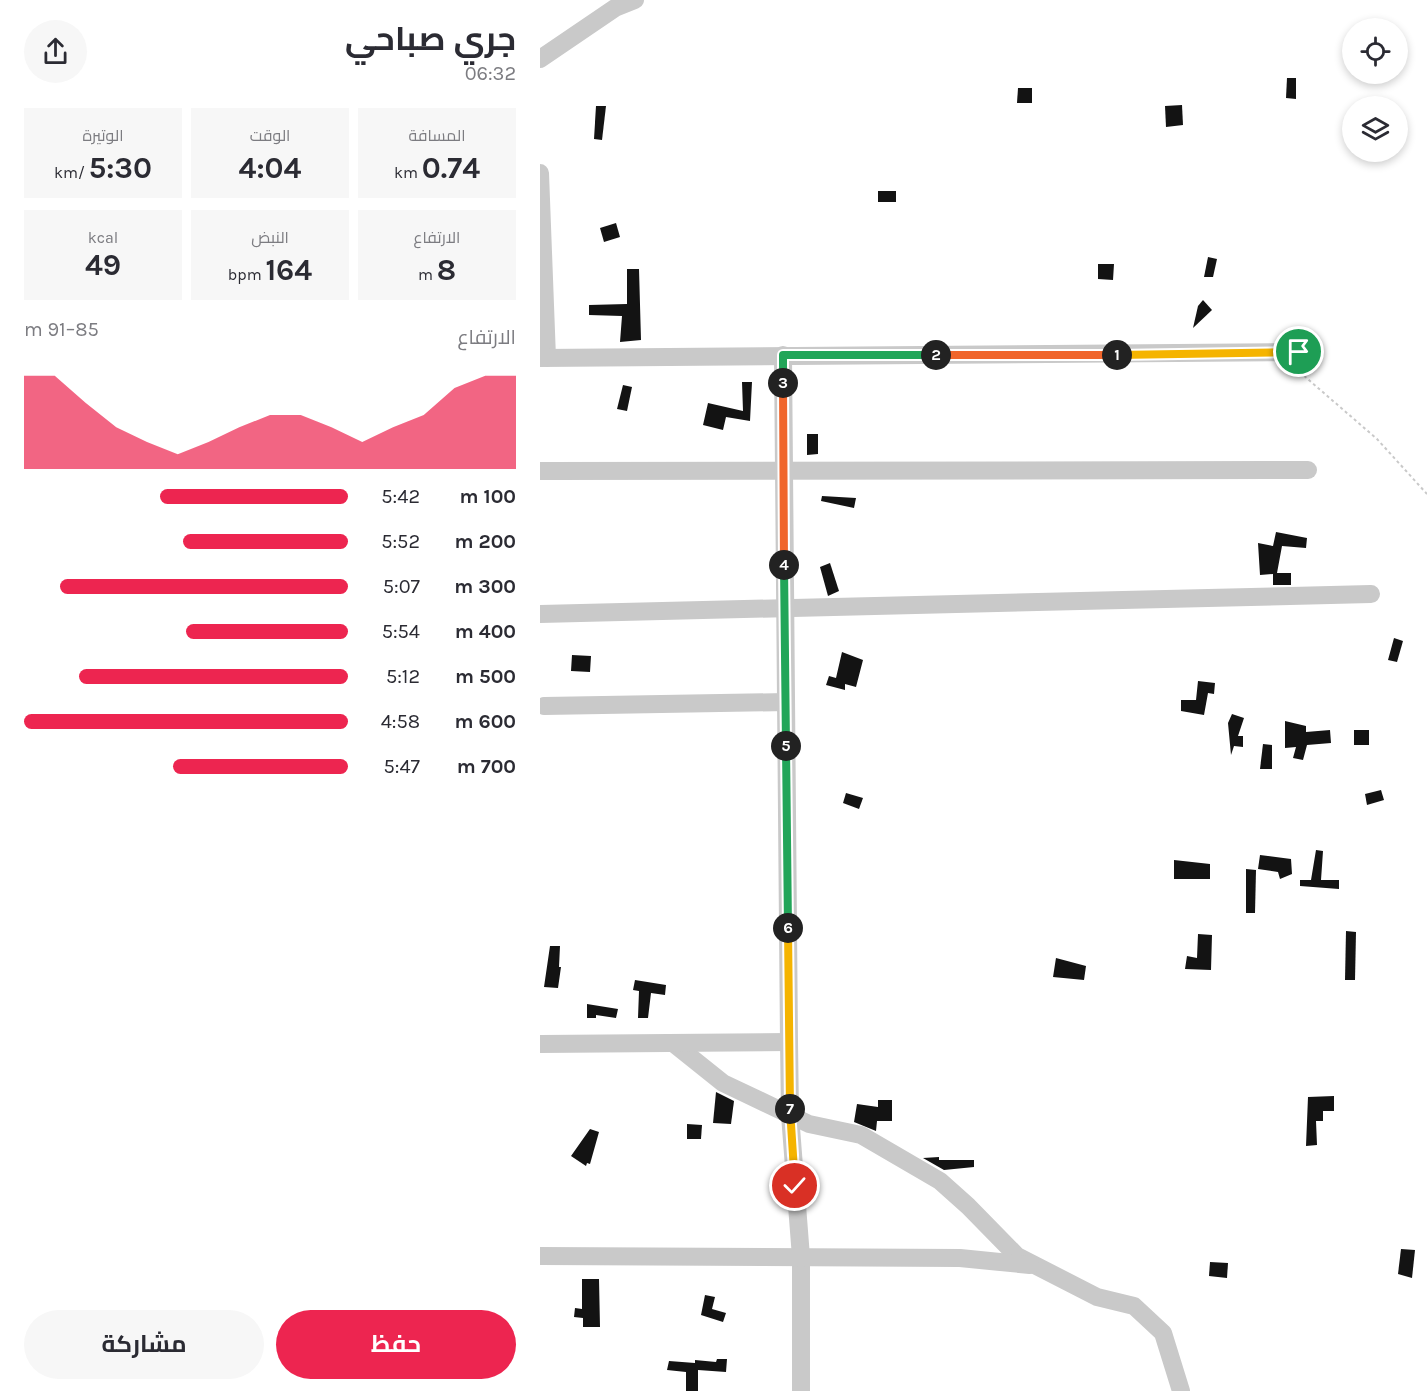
<!DOCTYPE html>
<html lang="ar">
<head>
<meta charset="utf-8">
<style>
	:root { --surface:#fff; --page:#f7f7f7; --text:#2b2b33; --muted:#7c7c81; --accent:#ed2550 }
	body { margin:0; font-family:Karla,Cairo,sans-serif; background:var(--page); color:var(--text); direction:rtl; height:100vh; display:flex; flex-direction:column; font-size:22px; white-space:nowrap }
	* { box-sizing:border-box; margin:0 }
	p { font-size:20px; color:var(--muted) }
	.icon { flex:none; width:33px; height:33px; fill:none; stroke:currentColor; stroke-width:2; stroke-linecap:round; stroke-linejoin:round }
	.map { position:relative; flex:1; overflow:hidden; direction:ltr }
	.side { display:flex; flex-direction:column; background:var(--surface); width:540px }
	.side>* { flex:none }
	.tools { position:absolute; left:802px; top:18px; display:grid; gap:12px }
	.tools a { display:grid; place-items:center; width:66px; height:66px; border-radius:50%; background:var(--surface); box-shadow:0 3px 9px #0003; font-size:30px }
	.pin { position:absolute; display:grid; place-items:center; width:51px; height:51px; color:#fff; margin:-26px; border:3px solid #fff; border-radius:50%; box-shadow:0 2px 6px #0007 }
	.km { position:absolute; width:30px; height:30px; margin:-15px; border-radius:50%; background:#222; color:#fff; font-size:16px; line-height:30px; text-align:center }
	.round { display:grid; place-items:center; flex:none; width:63px; height:63px; border-radius:32px; background:var(--page) }
	.overview { display:flex; align-items:center; justify-content:space-between; height:102px; padding:0 24px }
	h1 { font-size:33px; font-weight:700; line-height:45px }
	.stats { display:grid; grid-template-columns:repeat(3,1fr); gap:9px; height:102px; padding:6px 24px }
	.stats div { display:grid; align-content:center; border-radius:0px; background:var(--page); text-align:center }
	.stats b { font-size:30px; font-weight:700 }
	.stats small { font-size:16px; font-weight:400 }
	.stats p { font-size:16px }
	.chart { height:168px; padding:12px 24px }
	.chart p { display:flex; justify-content:space-between }
	.chart svg { width:100%; height:108px; margin-top:6px; fill:var(--accent); opacity:.7 }
	.action { display:flex; gap:12px; margin-top:auto; padding:12px 24px }
	.action a { flex:1; height:69px; border-radius:36px; background:var(--accent); color:#fff; font-size:24px; font-weight:700; line-height:69px; text-align:center }
	.action a+a { background:var(--page); color:var(--text) }
	ul { padding:0 24px; list-style:none; font-size:20px }
	li { display:grid; grid-template-columns:96px 72px 1fr; align-items:center; height:45px }
	li i { height:15px; border-radius:8px; background:var(--accent) }
	main { display:flex; flex:1; min-height:0 }
	.map>svg:first-child { display:block }
	.building { fill:#131313 }
	.lines { fill:none; stroke-linecap:round; stroke-linejoin:round }
	.path { stroke:#c9c9c9; stroke-width:2; stroke-dasharray:3 3; stroke-linecap:butt }
	.minor { stroke:#c9c9c9; stroke-width:18 }
	.split-1-casing { stroke:#fff; stroke-width:12 }
	.split-2-casing { stroke:#fff; stroke-width:12 }
	.split-3-casing { stroke:#fff; stroke-width:12 }
	.split-4-casing { stroke:#fff; stroke-width:12 }
	.split-5-casing { stroke:#fff; stroke-width:12 }
	.split-6-casing { stroke:#fff; stroke-width:12 }
	.split-7-casing { stroke:#fff; stroke-width:12 }
	.split-8-casing { stroke:#fff; stroke-width:12 }
	.split-1 { stroke:#f5b400; stroke-width:8 }
	.split-2 { stroke:#f0652b; stroke-width:8 }
	.split-3 { stroke:#22a559; stroke-width:8 }
	.split-4 { stroke:#f0652b; stroke-width:8 }
	.split-5 { stroke:#22a559; stroke-width:8 }
	.split-6 { stroke:#22a559; stroke-width:8 }
	.split-7 { stroke:#f5b400; stroke-width:8 }
	.split-8 { stroke:#f5b400; stroke-width:8 }
</style>
</head>
<body>
<main>
<div class="map">
<svg width="887" height="1391" viewBox="0 0 887 1391">
	<rect width="100%" height="100%" fill="#fff"/>
	<g class="building">
		<path d="M747,78H756V99L746,98Z"/>
		<path d="M478,88H492V103H477Z"/>
		<path d="M642,105L643,125L626,127L625,106Z"/>
		<path d="M56,106H66L62,140L54,139Z"/>
		<rect x="338" y="191" width="18" height="11"/>
		<path d="M76,223L80,237L64,242L60,228Z"/>
		<path d="M668,257L677,259L673,277H664Z"/>
		<path d="M558,264H574L573,280L558,279Z"/>
		<path d="M87,269H99L101,340L80,342L82,316L49,315V305L87,304Z"/>
		<path d="M663,300L672,310L653,328L658,306Z"/>
		<path d="M202,382H212L210,421L186,417L183,430L163,425L168,403L203,411Z"/>
		<path d="M83,385L92,387L87,411L77,409Z"/>
		<path d="M267,434H278V454L267,455Z"/>
		<path d="M282,496L316,498L314,508L281,501Z"/>
		<path d="M736,532L767,538L766,548L742,546L737,573H751V585H733V574L720,575L718,543L733,546Z"/>
		<path d="M290,563L299,591L288,596L280,567Z"/>
		<path d="M854,638L863,641L857,662L848,660Z"/>
		<path d="M302,652L323,660L316,687L305,684V690L286,685L289,676L296,678Z"/>
		<path d="M32,655L51,656L50,672L31,671Z"/>
		<path d="M658,681L675,683L674,694L668,693L664,715L641,711V700H656Z"/>
		<path d="M692,714L704,718L698,736H703V747L694,746L691,755L688,723Z"/>
		<path d="M745,721L766,726V732L790,730L791,743L767,745L763,760L753,758L756,747L745,748Z"/>
		<rect x="814" y="730" width="15" height="15"/>
		<path d="M723,744L732,745V769H720Z"/>
		<path d="M841,790L844,800L827,805L825,794Z"/>
		<path d="M306,793L323,798L319,809L303,803Z"/>
		<path d="M776,850L783,851L781,880H799V889L760,886V880H771Z"/>
		<path d="M720,855L751,859L752,874L740,879L738,872L718,869Z"/>
		<path d="M634,860L670,864V879H634Z"/>
		<path d="M706,869L716,870L715,913H706Z"/>
		<path d="M806,931L816,932L815,980H805Z"/>
		<path d="M658,934L672,935L671,970L645,969L647,956L657,958Z"/>
		<path d="M10,946H20L19,967H21L18,988L4,987Z"/>
		<path d="M516,958L546,966L544,980L513,977Z"/>
		<path d="M95,980L126,985L125,995L111,993L108,1018H98L99,991L93,990Z"/>
		<path d="M47,1004L78,1009L76,1018L56,1015V1018H47Z"/>
		<path d="M176,1092L194,1101L191,1124L173,1123Z"/>
		<path d="M794,1096V1111H783V1121H776L777,1145L766,1146L768,1097Z"/>
		<path d="M338,1100H352V1121H337L336,1131L314,1122L317,1104L338,1107Z"/>
		<path d="M147,1124L162,1125L161,1139H147Z"/>
		<path d="M50,1129L59,1132L50,1164L47,1163L46,1166L31,1156Z"/>
		<path d="M399,1157V1160H434V1167L404,1170L383,1158Z"/>
		<path d="M861,1249L875,1250L872,1278L858,1274Z"/>
		<path d="M670,1262L688,1263L687,1278L669,1276Z"/>
		<path d="M42,1279H59L60,1327H43V1318L34,1317L35,1308L42,1309Z"/>
		<path d="M165,1295L175,1297L172,1309L186,1313L183,1322L161,1315Z"/>
		<path d="M177,1359H187L186,1372L158,1370V1391H146V1372L127,1370L129,1361L155,1363V1360L176,1362Z"/>
	</g>
	<g class="lines">
		<path class="path" d="M755,368L837,439L887,494"/>
		<g class="minor">
			<path d="M0,59L75,8L95,0"/>
			<path d="M0,173L7,358"/>
			<path d="M243,355L249,1042L250,1115L261,1257V1391"/>
			<path d="M0,358L759,352"/>
			<path d="M0,471L768,470"/>
			<path d="M0,614L831,594"/>
			<path d="M4,706L246,702"/>
			<path d="M133,1043L183,1083L269,1124L321,1135L400,1181L428,1206L477,1256L557,1297L594,1306L623,1333L641,1391"/>
			<path d="M0,1044L249,1042"/>
			<path d="M0,1256L420,1258L490,1265"/>
		</g>
	</g>
	<g class="lines">
		<g class="split-1-casing">
			<path id="split-1" d="M577,355L759,352"/>
		</g>
		<g class="split-2-casing">
			<path id="split-2" d="M396,355H577"/>
		</g>
		<g class="split-3-casing">
			<path id="split-3" d="M243,383V355H396"/>
		</g>
		<g class="split-4-casing">
			<path id="split-4" d="M243,383L244,565"/>
		</g>
		<g class="split-5-casing">
			<path id="split-5" d="M244,565L246,746"/>
		</g>
		<g class="split-6-casing">
			<path id="split-6" d="M246,746L248,928"/>
		</g>
		<g class="split-7-casing">
			<path id="split-7" d="M248,928L250,1109"/>
		</g>
		<g class="split-8-casing">
			<path id="split-8" d="M250,1109L255,1186"/>
		</g>
		<use href="#split-1" class="split-1"/>
		<use href="#split-2" class="split-2"/>
		<use href="#split-3" class="split-3"/>
		<use href="#split-4" class="split-4"/>
		<use href="#split-5" class="split-5"/>
		<use href="#split-6" class="split-6"/>
		<use href="#split-7" class="split-7"/>
		<use href="#split-8" class="split-8"/>
	</g>
</svg>
<div class="tools">
<a><svg class="icon" aria-label="locate" viewBox="0 0 24 24"><circle cx="12" cy="12" r="6"/><path d="M12 2v4M12 18v4M2 12h4M18 12h4"/></svg></a>
<a><svg class="icon" aria-label="layers" viewBox="0 0 24 24"><path d="M12 4l9 5-9 5-9-5zM3 14l9 5 9-5"/></svg></a>
</div>
<div class="pin" style="left:759px;top:352px;background:#1e9e55"><svg class="icon" aria-label="arrive" viewBox="0 0 24 24"><path d="M6 21V4h12l-3 4 3 4H6"/></svg></div>
<div class="pin" style="left:255px;top:1186px;background:#d93025"><svg class="icon" aria-label="check" viewBox="0 0 24 24"><path d="M5 12l5 5 9-10"/></svg></div>
<b class="km" style="left:577px;top:355px">1</b>
<b class="km" style="left:396px;top:355px">2</b>
<b class="km" style="left:243px;top:383px">3</b>
<b class="km" style="left:244px;top:565px">4</b>
<b class="km" style="left:246px;top:746px">5</b>
<b class="km" style="left:248px;top:928px">6</b>
<b class="km" style="left:250px;top:1109px">7</b>
</div>
<section class="side">
<div class="overview"><div><h1>جري صباحي</h1><p>06:32</p></div><a class="round"><svg class="icon" aria-label="share" viewBox="0 0 24 24"><path d="M12 15V3M7 8l5-5 5 5M5 13v7h14v-7"/></svg></a></div>
<div class="stats">
<div><p>المسافة</p><b>0.74<small> km</small></b></div>
<div><p>الوقت</p><b>4:04</b></div>
<div><p>الوتيرة</p><b>5:30<small> /km</small></b></div>
</div>
<div class="stats">
<div><p>الارتفاع</p><b>8<small> m</small></b></div>
<div><p>النبض</p><b>164<small> bpm</small></b></div>
<div><p>kcal</p><b>49</b></div>
</div>
<div class="chart"><p><span>الارتفاع</span>85–91 m</p>
<svg viewBox="0 0 160 44" preserveAspectRatio="none"><path d="M0 44V6L10 6L20 17L30 27L40 33L50 38L60 33L70 27L80 22L90 22L100 27L110 33L120 27L130 22L140 11L150 6L160 6V44z"/></svg>
</div>
<ul>
<li><b>100 m</b>5:42<i style="width:58%"></i></li>
<li><b>200 m</b>5:52<i style="width:51%"></i></li>
<li><b>300 m</b>5:07<i style="width:89%"></i></li>
<li><b>400 m</b>5:54<i style="width:50%"></i></li>
<li><b>500 m</b>5:12<i style="width:83%"></i></li>
<li><b>600 m</b>4:58<i style="width:100%"></i></li>
<li><b>700 m</b>5:47<i style="width:54%"></i></li>
</ul>
<div class="action"><a>حفظ</a><a>مشاركة</a></div>
</section>
</main>
</body>
</html>
